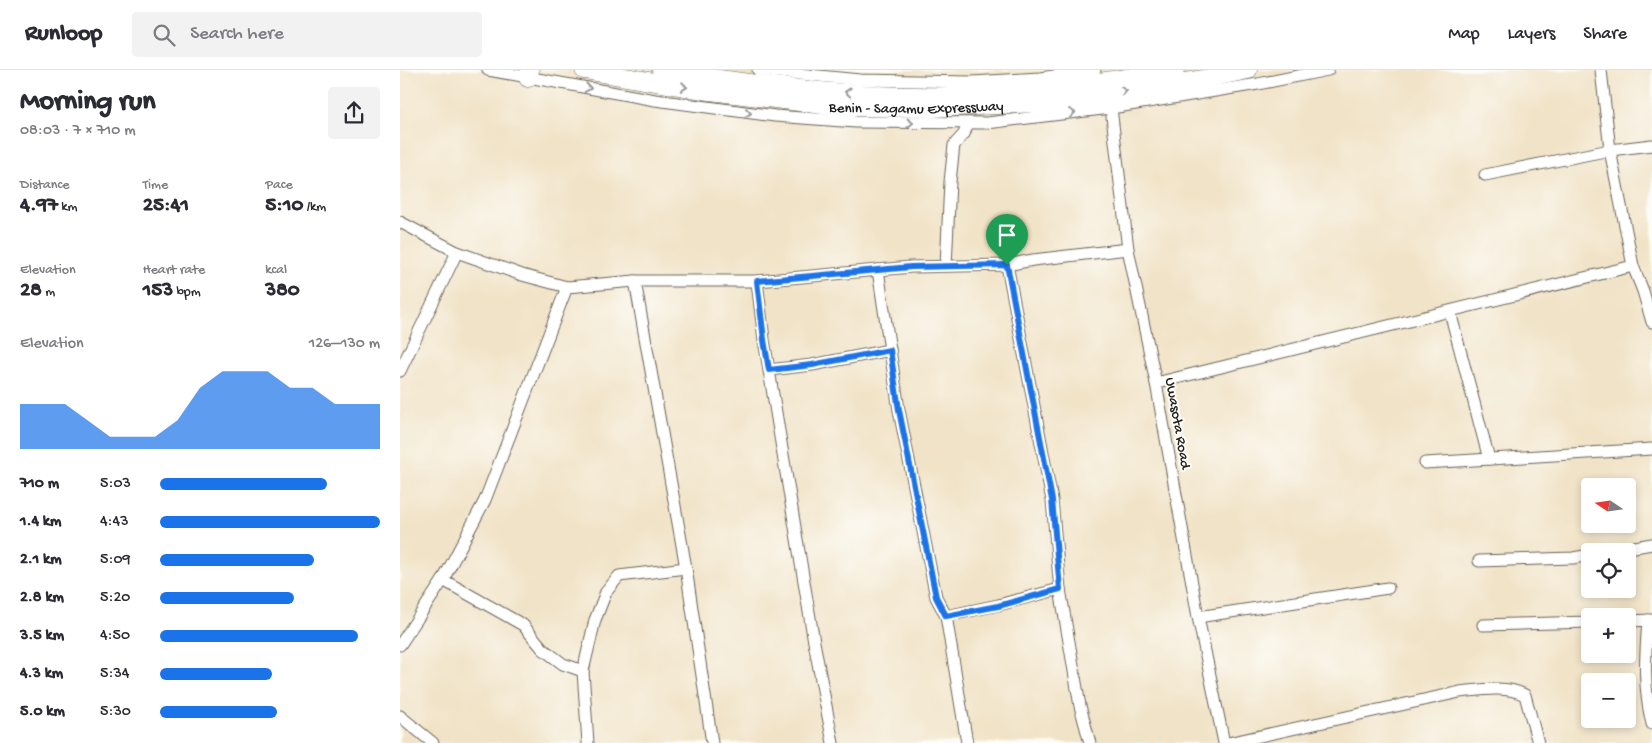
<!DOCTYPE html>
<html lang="en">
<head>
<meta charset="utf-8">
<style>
	:root { --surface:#fff; --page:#f2f2f3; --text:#2b2b33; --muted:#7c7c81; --line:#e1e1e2; --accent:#1a73e8 }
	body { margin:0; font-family:"Gochi Hand",sans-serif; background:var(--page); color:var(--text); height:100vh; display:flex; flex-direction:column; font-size:19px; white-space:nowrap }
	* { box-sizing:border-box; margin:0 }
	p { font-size:16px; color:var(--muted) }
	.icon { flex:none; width:28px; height:28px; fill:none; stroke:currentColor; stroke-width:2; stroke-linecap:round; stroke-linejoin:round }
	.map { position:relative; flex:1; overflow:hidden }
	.details { display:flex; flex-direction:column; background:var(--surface); width:400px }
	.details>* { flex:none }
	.needle { width:32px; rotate:283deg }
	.buttons { position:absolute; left:1181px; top:408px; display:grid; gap:10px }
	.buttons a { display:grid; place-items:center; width:55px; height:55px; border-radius:5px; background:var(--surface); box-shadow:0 2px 8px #0003; font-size:25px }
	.pin { position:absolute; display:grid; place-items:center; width:42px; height:42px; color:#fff; margin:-51px -21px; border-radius:50% 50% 50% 0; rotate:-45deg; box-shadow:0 0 5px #0007 }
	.pin .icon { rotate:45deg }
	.round { display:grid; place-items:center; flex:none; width:52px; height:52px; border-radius:5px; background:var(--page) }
	.headline { display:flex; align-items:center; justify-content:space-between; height:85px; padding:0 20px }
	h1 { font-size:28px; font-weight:700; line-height:38px }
	.metrics { display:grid; grid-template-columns:repeat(3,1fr); gap:8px; height:85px; padding:5px 20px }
	.metrics div { display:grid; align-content:center }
	.metrics b { font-size:21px; font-weight:700 }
	.metrics small { font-size:14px; font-weight:400 }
	.metrics p { font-size:14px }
	.chart { height:140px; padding:10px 20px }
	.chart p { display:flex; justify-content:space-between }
	.chart svg { width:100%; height:90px; margin-top:5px; fill:var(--accent); opacity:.7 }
	ul { padding:0 20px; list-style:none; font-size:16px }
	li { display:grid; grid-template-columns:80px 60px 1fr; align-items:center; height:38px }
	li i { height:12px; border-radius:6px; background:var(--accent) }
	header { display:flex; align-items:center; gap:30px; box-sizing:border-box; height:70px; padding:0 25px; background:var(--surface); border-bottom:1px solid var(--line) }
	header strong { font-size:24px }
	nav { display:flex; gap:28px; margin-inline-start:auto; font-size:18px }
	.search { width:350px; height:45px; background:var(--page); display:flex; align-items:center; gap:12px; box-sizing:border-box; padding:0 18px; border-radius:5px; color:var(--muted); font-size:19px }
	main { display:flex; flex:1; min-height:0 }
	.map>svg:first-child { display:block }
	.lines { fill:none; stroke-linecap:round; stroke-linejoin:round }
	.minor-casing { stroke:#676258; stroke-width:13 }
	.trunk-casing { stroke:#676258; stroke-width:19 }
	.minor { stroke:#fff; stroke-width:11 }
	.trunk { stroke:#fff; stroke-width:18 }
	.oneway { stroke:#999 }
	.route-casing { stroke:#fff; stroke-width:10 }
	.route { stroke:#1a73e8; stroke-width:6 }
	.labels { text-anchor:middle; stroke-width:4; stroke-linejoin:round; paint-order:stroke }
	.street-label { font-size:15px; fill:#1c1c1c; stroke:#fdfcf7 }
</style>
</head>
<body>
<header>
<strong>Runloop</strong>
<div class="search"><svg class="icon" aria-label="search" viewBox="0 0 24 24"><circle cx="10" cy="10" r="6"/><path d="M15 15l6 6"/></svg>Search here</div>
<nav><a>Map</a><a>Layers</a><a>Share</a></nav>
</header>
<main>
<section class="details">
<div class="headline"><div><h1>Morning run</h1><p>08:03 · 7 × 710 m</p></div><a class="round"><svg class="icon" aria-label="share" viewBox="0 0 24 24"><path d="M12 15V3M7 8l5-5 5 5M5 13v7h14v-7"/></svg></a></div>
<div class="metrics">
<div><p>Distance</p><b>4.97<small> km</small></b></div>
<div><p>Time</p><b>25:41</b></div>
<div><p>Pace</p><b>5:10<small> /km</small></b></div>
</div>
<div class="metrics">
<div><p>Elevation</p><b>28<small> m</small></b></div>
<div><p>Heart rate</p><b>153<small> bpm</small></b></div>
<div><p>kcal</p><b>380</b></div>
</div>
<div class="chart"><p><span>Elevation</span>126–130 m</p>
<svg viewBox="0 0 160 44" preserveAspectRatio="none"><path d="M0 44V22L10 22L20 22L30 30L40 38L50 38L60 38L70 30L80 14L90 6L100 6L110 6L120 14L130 14L140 22L150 22L160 22V44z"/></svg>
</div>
<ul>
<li><b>710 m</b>5:03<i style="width:76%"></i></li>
<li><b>1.4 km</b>4:43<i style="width:100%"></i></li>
<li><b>2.1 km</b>5:09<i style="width:70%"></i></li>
<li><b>2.8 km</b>5:20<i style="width:61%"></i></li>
<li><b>3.5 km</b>4:50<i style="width:90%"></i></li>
<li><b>4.3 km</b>5:34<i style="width:51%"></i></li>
<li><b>5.0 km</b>5:30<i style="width:53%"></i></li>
</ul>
</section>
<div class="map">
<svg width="1252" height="673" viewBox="0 0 1252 673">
	<rect width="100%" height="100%" fill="#fdfcf7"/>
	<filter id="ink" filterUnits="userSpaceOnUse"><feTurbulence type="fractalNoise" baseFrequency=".02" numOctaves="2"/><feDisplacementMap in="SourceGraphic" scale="10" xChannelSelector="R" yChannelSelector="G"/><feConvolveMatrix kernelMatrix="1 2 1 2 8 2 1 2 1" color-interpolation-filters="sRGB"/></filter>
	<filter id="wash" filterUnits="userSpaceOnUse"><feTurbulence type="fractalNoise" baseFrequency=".0096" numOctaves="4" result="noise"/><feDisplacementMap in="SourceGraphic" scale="20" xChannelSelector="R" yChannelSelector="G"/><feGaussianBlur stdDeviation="1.12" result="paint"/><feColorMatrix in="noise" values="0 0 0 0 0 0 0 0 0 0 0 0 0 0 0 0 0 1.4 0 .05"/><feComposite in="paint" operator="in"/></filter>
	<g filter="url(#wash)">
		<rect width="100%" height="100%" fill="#f1e3c7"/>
	</g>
	<g filter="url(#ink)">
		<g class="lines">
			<g class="minor-casing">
				<g id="minor">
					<path d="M88,0L255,30L375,46L456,52L587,53L711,38L858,14L928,0"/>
					<path d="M358,0L460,10L572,12L640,8L695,0"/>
					<path d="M1201,0L1210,80L1233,196L1243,221L1252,252"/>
					<path d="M711,38L728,179L756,313L798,547L824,673"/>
					<path d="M1085,105L1210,80L1252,75"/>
					<path d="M0,152L57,182L122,205L167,217L235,211H357L511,197L607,195L633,190L728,179"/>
					<path d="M607,195L652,430L660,519L680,636L690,673"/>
					<path d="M546,196L550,112L554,75L564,64L568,53"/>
					<path d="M478,200L499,340L536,527L546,546L567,673"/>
					<path d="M235,211L286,498L312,673"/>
					<path d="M357,211L364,270L414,572L433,673"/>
					<path d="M1050,242L1089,389"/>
					<path d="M369,300L412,295L490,280"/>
					<path d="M0,301L57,182"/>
					<path d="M756,313L1233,196"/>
					<path d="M1025,393L1252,379"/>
					<path d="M1211,481L1252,474"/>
					<path d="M1079,491L1173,488L1190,485"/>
					<path d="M43,510L123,555L143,579L163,594L183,601"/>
					<path d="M546,546L598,535L660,519"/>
					<path d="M798,547L988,518"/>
					<path d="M1248,550C1245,588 1243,617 1252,654"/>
					<path d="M1228,551L1252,550"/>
					<path d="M1083,555L1190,552"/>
					<path d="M0,575L43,510L85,430L167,217"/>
					<path d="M0,646L33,673"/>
					<path d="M188,673L183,601L195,550L206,522L219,506L286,498"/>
					<path d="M828,673L1060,622C1080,620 1106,615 1125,625L1138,673"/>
				</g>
			</g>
			<g class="trunk-casing">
				<g id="trunk">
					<path id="s1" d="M184,0L302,20L439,37L533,38L660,32L804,9L848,0"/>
					<path d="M261,0C354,15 454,28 548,26C624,23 701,13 775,0"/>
					<path d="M128,8L130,0"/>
				</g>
			</g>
			<use href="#minor" class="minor"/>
			<use href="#trunk" class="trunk"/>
		</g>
		<defs><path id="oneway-chevron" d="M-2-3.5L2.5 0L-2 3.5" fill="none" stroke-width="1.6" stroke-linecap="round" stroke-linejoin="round" transform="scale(1.25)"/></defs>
		<g class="oneway">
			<use href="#oneway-chevron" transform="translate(284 17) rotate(9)"/>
			<use href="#oneway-chevron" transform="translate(188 18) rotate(10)"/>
			<use href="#oneway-chevron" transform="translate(724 21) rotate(-9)"/>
			<use href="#oneway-chevron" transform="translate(448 22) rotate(-176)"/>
			<use href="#oneway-chevron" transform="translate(348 43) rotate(8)"/>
			<use href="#oneway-chevron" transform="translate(672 43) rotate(-7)"/>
			<use href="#oneway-chevron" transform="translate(510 53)"/>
		</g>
	</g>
	<g class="lines" filter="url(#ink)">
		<g class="route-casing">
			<path id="route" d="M607,195L652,430L660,519L598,536L546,546L536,527L499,340L490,280L412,295L369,300L364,270L357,211L511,197Z"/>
		</g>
		<use href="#route" class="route"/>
	</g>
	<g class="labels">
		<g class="street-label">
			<text dy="5" stroke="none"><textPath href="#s1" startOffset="335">Benin - Sagamu Expressway</textPath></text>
			<text transform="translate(779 353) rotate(80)" y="5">Uwasota Road</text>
		</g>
	</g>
</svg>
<div class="buttons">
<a><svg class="needle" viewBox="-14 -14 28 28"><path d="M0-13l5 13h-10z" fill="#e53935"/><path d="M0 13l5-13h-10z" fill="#7c7c81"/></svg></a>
<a><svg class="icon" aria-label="locate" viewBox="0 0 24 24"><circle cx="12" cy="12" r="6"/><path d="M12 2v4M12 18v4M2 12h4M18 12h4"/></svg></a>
<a>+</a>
<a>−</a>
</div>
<div class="pin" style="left:607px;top:195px;background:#1e9e55"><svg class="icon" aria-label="arrive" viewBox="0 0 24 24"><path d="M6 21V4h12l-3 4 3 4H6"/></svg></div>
</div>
</main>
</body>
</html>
